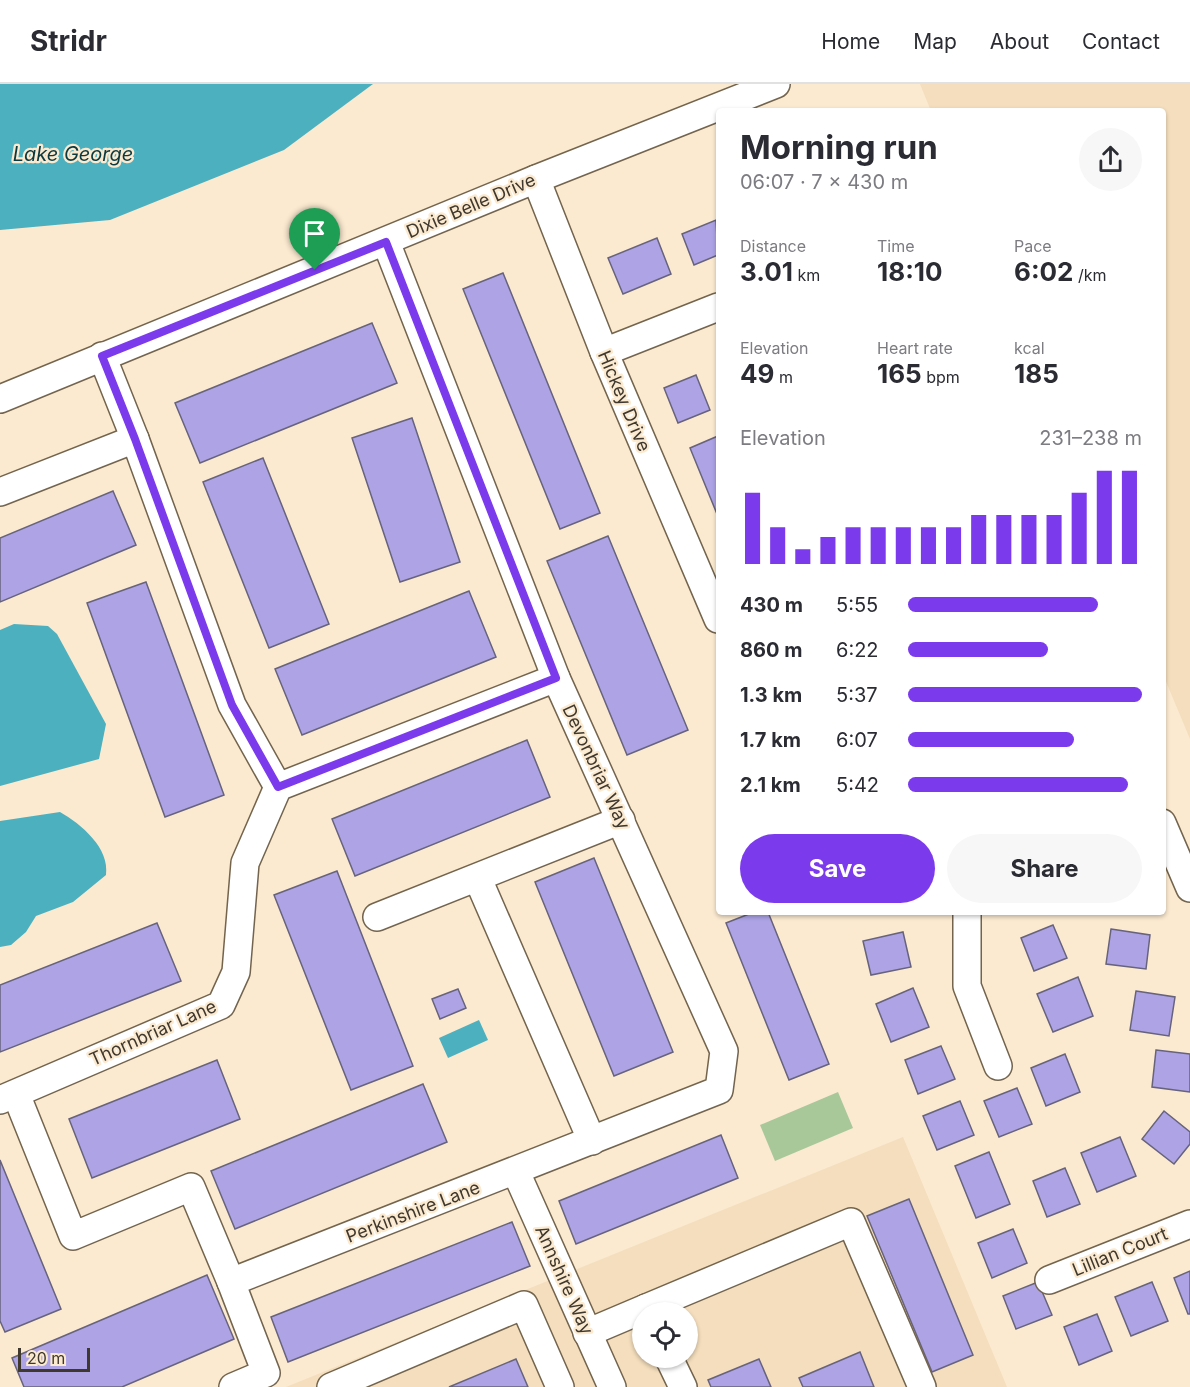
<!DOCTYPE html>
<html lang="en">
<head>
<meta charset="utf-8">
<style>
	:root { --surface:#fff; --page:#f7f7f7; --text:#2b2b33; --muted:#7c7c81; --line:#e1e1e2; --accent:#7c3aed }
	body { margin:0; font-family:Inter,sans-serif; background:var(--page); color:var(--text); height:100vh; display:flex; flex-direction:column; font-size:22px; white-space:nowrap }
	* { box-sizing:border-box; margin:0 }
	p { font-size:20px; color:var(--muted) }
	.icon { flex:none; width:33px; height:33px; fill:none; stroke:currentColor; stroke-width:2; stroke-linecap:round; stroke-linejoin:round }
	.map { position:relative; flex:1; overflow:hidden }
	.drawer { position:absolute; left:716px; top:24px; width:450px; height:807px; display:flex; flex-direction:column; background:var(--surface); border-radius:6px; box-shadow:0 2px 4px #0004 }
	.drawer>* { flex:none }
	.buttons { position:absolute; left:632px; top:1218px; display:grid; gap:12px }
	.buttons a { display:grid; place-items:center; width:66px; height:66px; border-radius:50%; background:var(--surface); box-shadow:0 2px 4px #0004; font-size:30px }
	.scale { position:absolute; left:18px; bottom:15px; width:72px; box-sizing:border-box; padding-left:6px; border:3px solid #3f382e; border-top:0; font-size:16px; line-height:21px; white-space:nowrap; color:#3f382e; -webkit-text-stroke:4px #fbead0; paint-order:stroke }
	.pin { position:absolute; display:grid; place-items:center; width:51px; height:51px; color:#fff; margin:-62px -26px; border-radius:50% 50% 50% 0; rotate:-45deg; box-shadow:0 0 6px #0007 }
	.pin .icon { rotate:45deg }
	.round { display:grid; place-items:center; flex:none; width:63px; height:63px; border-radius:32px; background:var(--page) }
	.headline { display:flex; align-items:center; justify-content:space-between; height:102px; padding:0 24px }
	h1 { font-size:33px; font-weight:700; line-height:45px }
	.figures { display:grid; grid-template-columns:repeat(3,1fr); gap:9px; height:102px; padding:6px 24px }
	.figures div { display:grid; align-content:center }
	.figures b { font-size:26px; font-weight:700 }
	.figures small { font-size:16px; font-weight:400 }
	.figures p { font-size:16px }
	.chart { height:168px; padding:12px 24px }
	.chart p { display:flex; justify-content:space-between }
	.chart svg { width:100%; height:108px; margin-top:6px; stroke:var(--accent); stroke-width:6 }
	.action { display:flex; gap:12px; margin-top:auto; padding:12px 24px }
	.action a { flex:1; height:69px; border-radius:36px; background:var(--accent); color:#fff; font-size:24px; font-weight:700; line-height:69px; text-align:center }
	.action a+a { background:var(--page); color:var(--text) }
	ul { padding:0 24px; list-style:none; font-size:20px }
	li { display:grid; grid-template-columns:96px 72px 1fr; align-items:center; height:45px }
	li i { height:15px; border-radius:8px; background:var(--accent) }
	header { display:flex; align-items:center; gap:36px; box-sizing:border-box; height:84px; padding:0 30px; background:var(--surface); border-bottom:2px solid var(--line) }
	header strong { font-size:28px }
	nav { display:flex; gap:33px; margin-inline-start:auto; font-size:21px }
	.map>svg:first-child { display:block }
	.built { fill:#f4debd; fill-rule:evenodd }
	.green { fill:#a8c89a }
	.water { fill:#4db0bf }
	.building { fill:#ada3e5; stroke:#67637c; stroke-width:1.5 }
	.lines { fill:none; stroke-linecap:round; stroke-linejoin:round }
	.minor-casing { stroke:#73644d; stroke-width:30 }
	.minor { stroke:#fff; stroke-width:27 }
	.route-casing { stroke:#fff; stroke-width:12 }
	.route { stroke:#7c3aed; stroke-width:8 }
	.labels { text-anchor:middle; stroke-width:4.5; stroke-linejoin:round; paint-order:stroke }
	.street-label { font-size:18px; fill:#3f382e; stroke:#fbead0 }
	.water-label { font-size:20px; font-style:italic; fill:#0a3a40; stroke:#fbead0 }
</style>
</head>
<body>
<header>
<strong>Stridr</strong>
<nav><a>Home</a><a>Map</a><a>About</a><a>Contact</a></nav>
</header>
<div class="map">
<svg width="1190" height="1303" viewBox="0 0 1190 1303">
	<rect width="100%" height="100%" fill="#fbead0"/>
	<g class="built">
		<path d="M920,0H1190V655L1162,588V27H931Z"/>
		<path d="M903,1053L1007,1303H286ZM642,1228H687V1274H642Z"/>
	</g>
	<path class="green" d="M838,1008L853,1044L775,1077L760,1041Z"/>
	<g class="water">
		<path d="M0,0H373L284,66L110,136L0,146Z"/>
		<path d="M14,540L48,542L57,550L106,640L99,675L0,702V546Z"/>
		<path d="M60,728C81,740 110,764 106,791L73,818L36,832L26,848L11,861L0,863V737Z"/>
		<path d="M479,936L488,956L448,974L439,954Z"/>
	</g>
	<g class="building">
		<path d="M716,136L718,171L694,181L682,150Z"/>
		<path d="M657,154L671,190L623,210L608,174Z"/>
		<path d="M503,189L600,429L560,445L463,205Z"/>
		<path d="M372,239L397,299L200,379L175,319Z"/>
		<path d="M696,291L710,326L678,339L664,304Z"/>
		<path d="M412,334L460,478L400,498L352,354Z"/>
		<path d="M718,352V430H717L690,364Z"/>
		<path d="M263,374L329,540L269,564L203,398Z"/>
		<path d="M113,407L136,461L0,518V454Z"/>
		<path d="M608,452L688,646L627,671L547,477Z"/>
		<path d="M146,498L224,711L165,733L87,519Z"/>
		<path d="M469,507L496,573L302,651L275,585Z"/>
		<path d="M527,656L550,713L355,792L332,735Z"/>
		<path d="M594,774L673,968L614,992L535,798Z"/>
		<path d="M337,787L413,982L351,1006L274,811Z"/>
		<path d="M754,828H768L829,980L789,996L726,839Z"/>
		<path d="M157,839L181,897L0,968V901Z"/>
		<path d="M1053,841L1067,874L1034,887L1021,854Z"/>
		<path d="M1111,845L1150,851L1146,885L1106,880Z"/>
		<path d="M903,848L911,883L871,891L863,857Z"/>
		<path d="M1078,893L1093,932L1053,948L1037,910Z"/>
		<path d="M913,904L929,943L891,958L876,920Z"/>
		<path d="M458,905L466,924L440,935L432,915Z"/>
		<path d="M1136,907L1175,913L1169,952L1130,946Z"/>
		<path d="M941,962L955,995L918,1010L905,976Z"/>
		<path d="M1156,966L1190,970V1008L1152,1003Z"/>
		<path d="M1065,970L1080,1008L1046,1022L1031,984Z"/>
		<path d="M217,976L240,1035L92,1094L69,1035Z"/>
		<path d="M423,1000L447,1058L235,1145L211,1087Z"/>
		<path d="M1017,1004L1032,1040L999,1053L984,1017Z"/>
		<path d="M960,1017L974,1051L937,1066L923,1032Z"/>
		<path d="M1164,1027L1190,1048V1060L1174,1080L1142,1055Z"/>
		<path d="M721,1051L738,1094L576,1160L559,1117Z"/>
		<path d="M1120,1053L1136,1092L1097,1108L1081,1069Z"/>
		<path d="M989,1068L1010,1120L976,1134L955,1082Z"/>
		<path d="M0,1076L61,1225L5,1248L0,1237Z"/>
		<path d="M1065,1084L1080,1120L1047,1133L1033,1097Z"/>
		<path d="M909,1115L973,1271L932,1288L867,1132Z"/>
		<path d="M512,1138L530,1182L288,1278L271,1233Z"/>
		<path d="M1013,1145L1027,1179L992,1194L978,1159Z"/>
		<path d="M1190,1187V1230H1188L1174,1194Z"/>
		<path d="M207,1191L234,1255L122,1303H24L12,1274Z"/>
		<path d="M1038,1198L1052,1231L1016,1245L1003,1212Z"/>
		<path d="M1152,1198L1168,1237L1131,1252L1115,1213Z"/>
		<path d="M1097,1230L1112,1267L1079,1281L1064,1243Z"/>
		<path d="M860,1268L874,1303H803L799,1294Z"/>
		<path d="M516,1275L528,1303H449Z"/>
		<path d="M759,1275L771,1303H711L708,1296Z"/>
	</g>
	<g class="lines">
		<g class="minor-casing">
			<g id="minor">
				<path d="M536,95L604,268L718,535"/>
				<path d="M604,268L718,223"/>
				<path d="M102,272L135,355L232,621L278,703"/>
				<path d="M0,315L536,95L776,0"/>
				<path d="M0,408L135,355"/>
				<path d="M1162,739L1190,804"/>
				<path d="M478,795L592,1057"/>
				<path d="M967,828V902L998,982"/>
				<path d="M377,833L621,736"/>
				<path d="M16,1010L73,1152L191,1103L231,1198"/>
				<path d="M0,1016L221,921L236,888L245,779L278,703L556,594"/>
				<path d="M516,1088L612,1303"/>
				<path d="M1049,1196L1190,1140"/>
				<path d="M646,1224L851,1138L922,1303"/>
				<path d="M587,1249L646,1224L648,1228"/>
				<path d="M669,1274L683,1303"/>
				<path d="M233,1303L266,1289L231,1198L719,1006L724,967L556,594L386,158"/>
				<path d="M331,1303L524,1221L560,1303"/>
			</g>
		</g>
		<use href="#minor" class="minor"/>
	</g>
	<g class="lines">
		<g class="route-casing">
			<path id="route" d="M386,158L556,594L278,703L232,621L135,355L102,272Z"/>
		</g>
		<use href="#route" class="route"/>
	</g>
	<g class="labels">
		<g class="street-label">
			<text transform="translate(471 122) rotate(-23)" y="6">Dixie Belle Drive</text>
			<text transform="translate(624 317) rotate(67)" y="6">Hickey Drive</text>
			<text transform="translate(596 683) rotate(65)" y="6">Devonbriar Way</text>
			<text transform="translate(153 949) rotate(-24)" y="6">Thornbriar Lane</text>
			<text transform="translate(413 1128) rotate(-21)" y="6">Perkinshire Lane</text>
			<text transform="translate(1120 1168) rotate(-22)" y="6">Lillian Court</text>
			<text transform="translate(564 1196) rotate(66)" y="6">Annshire Way</text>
		</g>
		<g class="water-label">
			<text x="73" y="77">Lake George</text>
		</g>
	</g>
</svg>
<div class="buttons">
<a><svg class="icon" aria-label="locate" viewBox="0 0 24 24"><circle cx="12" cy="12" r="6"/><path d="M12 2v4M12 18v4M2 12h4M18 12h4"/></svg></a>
</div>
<div class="scale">20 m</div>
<div class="pin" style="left:315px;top:186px;background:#1e9e55"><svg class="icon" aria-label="arrive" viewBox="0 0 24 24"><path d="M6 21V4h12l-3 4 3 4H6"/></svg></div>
<section class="drawer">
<div class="headline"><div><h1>Morning run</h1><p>06:07 · 7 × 430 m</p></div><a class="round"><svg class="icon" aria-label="share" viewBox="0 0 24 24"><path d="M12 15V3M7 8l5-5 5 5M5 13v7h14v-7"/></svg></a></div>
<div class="figures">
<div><p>Distance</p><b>3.01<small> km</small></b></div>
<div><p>Time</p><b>18:10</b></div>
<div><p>Pace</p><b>6:02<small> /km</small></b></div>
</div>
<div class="figures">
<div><p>Elevation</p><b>49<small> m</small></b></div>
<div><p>Heart rate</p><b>165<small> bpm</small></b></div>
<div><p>kcal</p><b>185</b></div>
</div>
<div class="chart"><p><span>Elevation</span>231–238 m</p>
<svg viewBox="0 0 160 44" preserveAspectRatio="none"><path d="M5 44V15M15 44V29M25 44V38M35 44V33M45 44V29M55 44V29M65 44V29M75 44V29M85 44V29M95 44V24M105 44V24M115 44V24M125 44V24M135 44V15M145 44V6M155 44V6"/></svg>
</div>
<ul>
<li><b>430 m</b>5:55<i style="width:81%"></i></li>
<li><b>860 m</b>6:22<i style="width:60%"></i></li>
<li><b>1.3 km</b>5:37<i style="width:100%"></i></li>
<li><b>1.7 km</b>6:07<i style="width:71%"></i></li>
<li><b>2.1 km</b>5:42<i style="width:94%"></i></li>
</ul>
<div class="action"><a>Save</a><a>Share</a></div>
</section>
</div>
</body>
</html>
